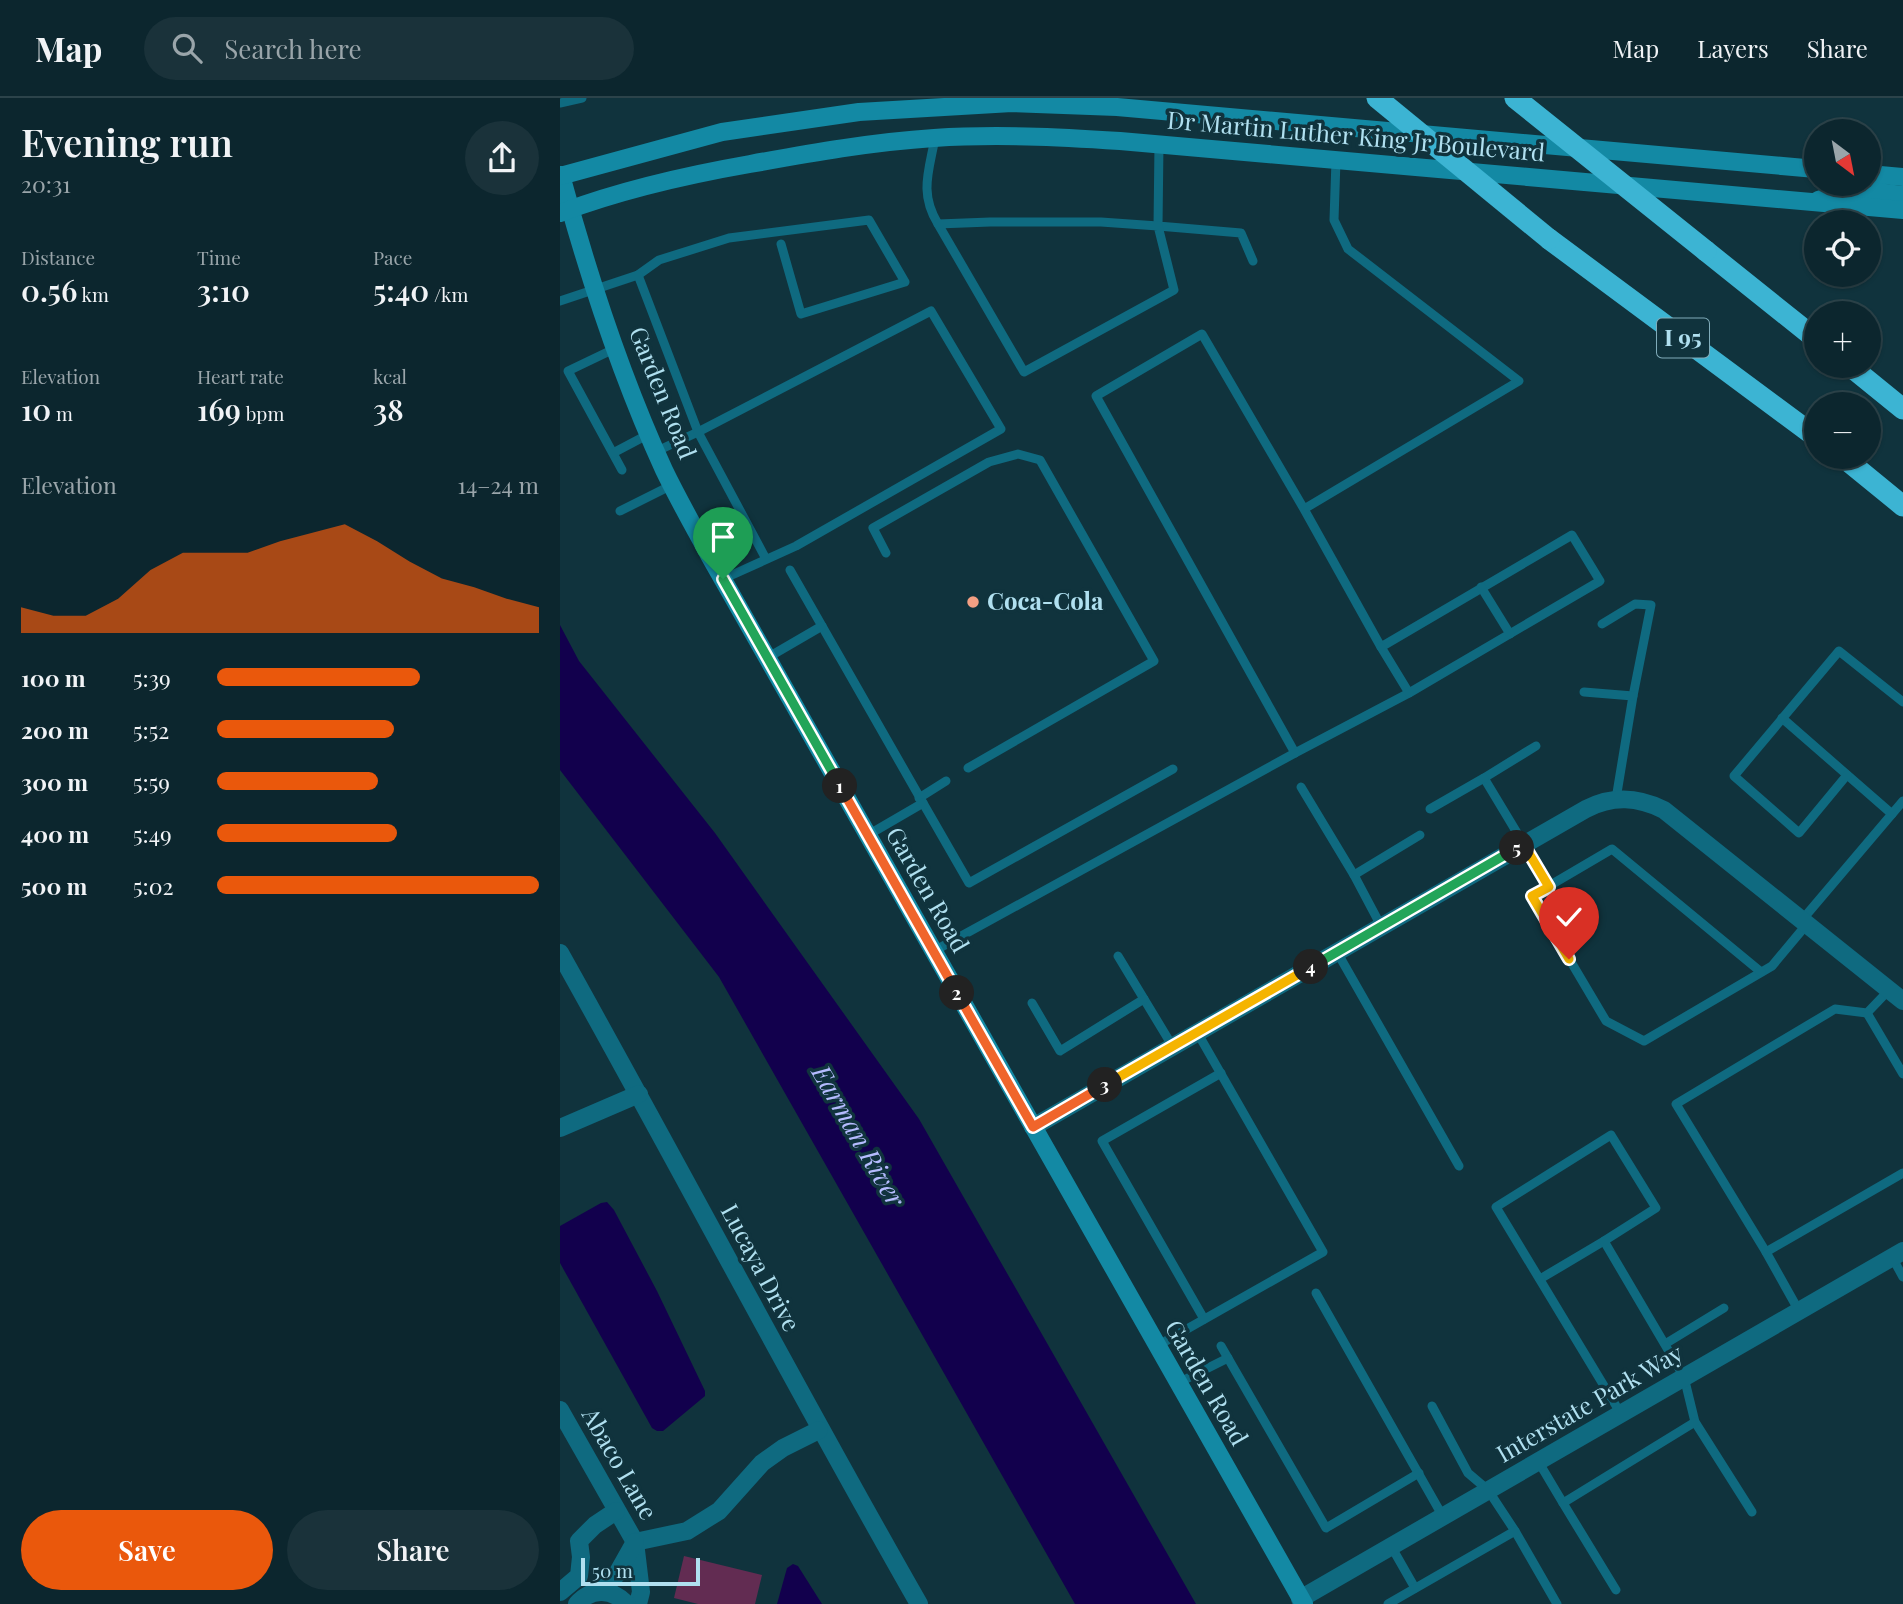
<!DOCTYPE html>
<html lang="en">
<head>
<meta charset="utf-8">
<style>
	:root { --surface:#0c262e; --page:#1a323a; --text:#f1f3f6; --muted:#9aa5aa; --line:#2c434a; --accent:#ea580c }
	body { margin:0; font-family:"Playfair Display",serif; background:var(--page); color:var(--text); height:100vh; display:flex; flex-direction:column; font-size:26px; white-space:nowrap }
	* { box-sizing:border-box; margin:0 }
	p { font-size:23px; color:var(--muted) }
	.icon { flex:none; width:38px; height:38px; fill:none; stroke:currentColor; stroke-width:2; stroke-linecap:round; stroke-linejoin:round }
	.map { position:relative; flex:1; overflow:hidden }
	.details { display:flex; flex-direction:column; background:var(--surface); width:560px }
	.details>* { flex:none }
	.needle { width:46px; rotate:148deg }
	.controls { position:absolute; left:1244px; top:21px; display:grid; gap:14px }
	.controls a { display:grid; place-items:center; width:77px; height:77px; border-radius:50%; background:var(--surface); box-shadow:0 2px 5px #0004,0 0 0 2px var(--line); font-size:35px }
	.scale { position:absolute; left:21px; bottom:18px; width:119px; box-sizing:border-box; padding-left:7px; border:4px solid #b0e0f0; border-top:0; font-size:19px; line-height:24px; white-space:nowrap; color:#b0e0f0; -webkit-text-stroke:5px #10333d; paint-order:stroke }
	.pin { position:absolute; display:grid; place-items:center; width:60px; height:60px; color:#fff; margin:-72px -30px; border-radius:50% 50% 50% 0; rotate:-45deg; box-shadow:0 0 7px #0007 }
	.pin .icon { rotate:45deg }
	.km { position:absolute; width:35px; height:35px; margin:-18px; border-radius:50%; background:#222; color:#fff; font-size:19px; line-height:35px; text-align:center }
	.round { display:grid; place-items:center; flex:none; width:74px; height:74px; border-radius:37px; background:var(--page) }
	.summary { display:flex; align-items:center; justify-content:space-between; height:119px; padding:0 21px }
	h1 { font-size:38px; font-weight:600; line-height:52px }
	.stats { display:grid; grid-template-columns:repeat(3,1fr); gap:10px; height:119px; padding:7px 21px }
	.stats div { display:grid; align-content:center }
	.stats b { font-size:30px; font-weight:600 }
	.stats small { font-size:19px; font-weight:400 }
	.stats p { font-size:19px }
	.chart { height:196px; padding:14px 21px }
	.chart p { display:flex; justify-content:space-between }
	.chart svg { width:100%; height:126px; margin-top:7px; fill:var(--accent); opacity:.7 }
	.primary-button { display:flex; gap:14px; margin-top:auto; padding:14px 21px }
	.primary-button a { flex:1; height:80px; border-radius:42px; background:var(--accent); color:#fff; font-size:28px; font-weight:600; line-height:80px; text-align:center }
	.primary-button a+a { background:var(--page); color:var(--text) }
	ul { padding:0 21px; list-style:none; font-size:23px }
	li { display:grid; grid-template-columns:112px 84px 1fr; align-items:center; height:52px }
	li i { height:18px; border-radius:9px; background:var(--accent) }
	header { display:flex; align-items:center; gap:42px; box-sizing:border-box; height:98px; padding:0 35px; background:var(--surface); border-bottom:2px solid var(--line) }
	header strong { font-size:33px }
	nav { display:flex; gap:38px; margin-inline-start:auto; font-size:24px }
	.search { width:490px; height:63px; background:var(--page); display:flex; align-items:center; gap:18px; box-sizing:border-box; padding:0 24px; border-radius:38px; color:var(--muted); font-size:26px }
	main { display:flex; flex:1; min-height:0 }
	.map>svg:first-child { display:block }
	.green { fill:#622c52 }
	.water { fill:#12004d }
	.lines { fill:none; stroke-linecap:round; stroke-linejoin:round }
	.lane { stroke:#0f6a80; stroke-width:9 }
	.street { stroke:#0f6a80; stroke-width:18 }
	.secondary { stroke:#1389a4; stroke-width:18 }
	.highway { stroke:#3cb4d3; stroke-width:21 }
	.highway-bridge { stroke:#3cb4d3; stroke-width:21 }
	.split-1-casing { stroke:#fff; stroke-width:14 }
	.split-2-casing { stroke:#fff; stroke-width:14 }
	.split-3-casing { stroke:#fff; stroke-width:14 }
	.split-4-casing { stroke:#fff; stroke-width:14 }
	.split-5-casing { stroke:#fff; stroke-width:14 }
	.split-6-casing { stroke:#fff; stroke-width:14 }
	.split-1 { stroke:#22a559; stroke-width:9 }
	.split-2 { stroke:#f0652b; stroke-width:9 }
	.split-3 { stroke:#f0652b; stroke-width:9 }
	.split-4 { stroke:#f5b400; stroke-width:9 }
	.split-5 { stroke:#22a559; stroke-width:9 }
	.split-6 { stroke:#f5b400; stroke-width:9 }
	.poi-dot { fill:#f39f83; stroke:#10333d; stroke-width:2.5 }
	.labels { text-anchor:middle; stroke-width:7; stroke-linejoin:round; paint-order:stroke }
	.shield { fill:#10333d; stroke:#80acba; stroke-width:2 }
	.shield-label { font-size:23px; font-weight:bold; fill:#b0e0f0 }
	.street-label { font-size:24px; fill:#b0e0f0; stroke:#10333d }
	.poi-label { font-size:24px; font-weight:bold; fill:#b0e0f0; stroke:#10333d; text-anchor:start }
	.water-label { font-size:26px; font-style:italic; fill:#b5bcff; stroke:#10333d }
</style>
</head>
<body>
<header>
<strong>Map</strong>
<div class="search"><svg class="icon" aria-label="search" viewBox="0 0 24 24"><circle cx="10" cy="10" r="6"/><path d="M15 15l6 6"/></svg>Search here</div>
<nav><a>Map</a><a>Layers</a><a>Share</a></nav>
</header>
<main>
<section class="details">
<div class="summary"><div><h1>Evening run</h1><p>20:31</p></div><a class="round"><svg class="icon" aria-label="share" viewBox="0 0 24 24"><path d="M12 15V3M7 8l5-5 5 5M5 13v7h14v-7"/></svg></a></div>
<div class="stats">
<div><p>Distance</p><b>0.56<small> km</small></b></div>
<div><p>Time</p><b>3:10</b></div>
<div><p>Pace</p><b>5:40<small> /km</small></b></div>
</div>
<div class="stats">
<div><p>Elevation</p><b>10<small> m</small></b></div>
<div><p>Heart rate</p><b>169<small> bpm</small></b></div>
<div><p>kcal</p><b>38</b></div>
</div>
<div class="chart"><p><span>Elevation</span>14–24 m</p>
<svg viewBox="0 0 160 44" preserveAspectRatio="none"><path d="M0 44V35L10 38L20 38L30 32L40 22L50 16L60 16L70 16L80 12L90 9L100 6L110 12L120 19L130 25L140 28L150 32L160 35V44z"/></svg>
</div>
<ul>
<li><b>100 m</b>5:39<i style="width:63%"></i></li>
<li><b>200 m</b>5:52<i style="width:55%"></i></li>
<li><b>300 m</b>5:59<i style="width:50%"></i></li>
<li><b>400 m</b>5:49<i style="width:56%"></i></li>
<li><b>500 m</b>5:02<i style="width:100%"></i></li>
</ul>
<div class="primary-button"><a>Save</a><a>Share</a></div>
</section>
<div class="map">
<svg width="1343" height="1506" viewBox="0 0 1343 1506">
	<rect width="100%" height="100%" fill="#10333d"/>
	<path class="green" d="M124,1458L202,1477L195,1506H138L114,1500Z"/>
	<g class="water">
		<path d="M0,527L19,563L155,735L359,1021L636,1506H515L159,879L0,672Z"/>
		<path d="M47,1104L54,1112L97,1193L145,1293V1298L103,1333H97L92,1330L0,1165V1128L41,1105Z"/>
		<path d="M233,1466L238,1468L262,1506H217L227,1470Z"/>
	</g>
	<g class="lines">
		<g class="lane">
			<path d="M0,5L22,0"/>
			<path d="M375,40C369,73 359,95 378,126"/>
			<path d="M599,46L598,128L681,135L693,163"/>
			<path d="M430,124H541L598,128L614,192L464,274L378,126Z"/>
			<path d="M78,177L99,162L169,140L309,122L345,184L241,216L221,146"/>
			<path d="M0,203L78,177L138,334L97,353"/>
			<path d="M56,250L8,273L62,372"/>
			<path d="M53,355L89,336"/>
			<path d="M744,411L821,549L1012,437L1040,483L849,595L735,655L536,298L642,236L744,411L959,283L788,151L774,122L776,62"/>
			<path d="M60,413L112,387"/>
			<path d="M326,455L313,430L429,364L458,356L480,362L594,563L408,670"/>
			<path d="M230,472L363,705"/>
			<path d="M163,481L236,448L441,331L371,213L138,334L206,461"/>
			<path d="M921,489L950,536"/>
			<path d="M1042,526L1075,506L1091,507L1073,598L1056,701"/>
			<path d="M821,549L849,595"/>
			<path d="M207,560L262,528"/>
			<path d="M1024,594L1073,598"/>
			<path d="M1222,620L1332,716"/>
			<path d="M976,648L924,680L989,788L972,798L1046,923L1084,943L1212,868L1247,826"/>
			<path d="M1287,677L1239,735L1174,678L1279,553L1343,604"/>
			<path d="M741,689L794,777"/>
			<path d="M359,700L386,683"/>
			<path d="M870,711L924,680"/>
			<path d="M308,737L363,705L409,785L613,671"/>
			<path d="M989,788L1052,751L1201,874"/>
			<path d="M1242,822L1343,703"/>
			<path d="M821,828L794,777L860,737"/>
			<path d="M374,853L735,655"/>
			<path d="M777,854L899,1068"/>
			<path d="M558,858L613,949"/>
			<path d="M472,905L500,953L584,901"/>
			<path d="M1307,915L1343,976"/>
			<path d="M1206,1154L1343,1075"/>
			<path d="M1332,1159L1343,1179"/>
			<path d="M980,1181L1044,1143"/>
			<path d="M756,1195L882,1417"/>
			<path d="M1239,1213L1206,1154L1116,1006L1275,911L1307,915L1329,892"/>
			<path d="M644,1221L542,1043L661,975"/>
			<path d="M1105,1246L1164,1210"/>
			<path d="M597,1248L763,1154L637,934"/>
			<path d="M661,1248L766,1430L859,1375"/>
			<path d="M618,1285L668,1260"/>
			<path d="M872,1308L908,1375L928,1392L955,1433"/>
			<path d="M1061,1316L936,1109L1051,1037L1096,1110L1044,1143L1124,1279L1135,1324L1192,1414"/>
			<path d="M978,1363L1003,1405"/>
			<path d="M831,1448L855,1490"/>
			<path d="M1056,1492L1003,1405L1135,1324"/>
			<path d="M828,1506L955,1433L997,1506"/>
		</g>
		<g class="street">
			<path d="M0,855C121,1071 236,1291 359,1506"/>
			<path d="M473,1029L1026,711C1053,697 1078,699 1104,712L1343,903"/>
			<path d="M0,1030L79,996"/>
			<path d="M0,1312L75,1444L81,1494L78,1506"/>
			<path d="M75,1444L127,1433L159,1413L202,1365L223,1350L259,1332"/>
			<path d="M41,1493L57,1476L75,1444"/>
			<path d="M0,1494L19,1478L21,1459L19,1443L35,1427L56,1413"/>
			<path d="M740,1501L1343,1153"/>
			<path d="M17,1506C32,1489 52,1491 67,1506"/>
		</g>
		<g class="secondary">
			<path d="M1309,76L1343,79"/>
			<path d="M1,77C28,177 61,278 104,372C118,401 134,429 149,457L744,1506"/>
			<path d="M0,78L162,34L299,14L452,5L557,9L1256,71"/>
			<path d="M1258,102L1292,91L1343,97"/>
			<path d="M0,115C61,92 127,77 190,66C251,55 312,44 374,40C436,36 498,39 560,43L1343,112"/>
		</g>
		<g class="highway">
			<path d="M989,141L1256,339"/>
			<path d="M1146,153L1256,241"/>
			<path d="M1290,268L1343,311"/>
			<path d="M1283,359L1343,408"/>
		</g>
		<g class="highway-bridge">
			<path d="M817,0L989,141"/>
			<path d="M955,0L1146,153"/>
		</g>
	</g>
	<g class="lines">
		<g class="split-1-casing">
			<path id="split-1" d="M163,481L280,688"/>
		</g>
		<g class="split-2-casing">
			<path id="split-2" d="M280,688L397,895"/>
		</g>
		<g class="split-3-casing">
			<path id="split-3" d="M397,895L473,1029L545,987"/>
		</g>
		<g class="split-4-casing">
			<path id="split-4" d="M545,987L751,869"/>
		</g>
		<g class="split-5-casing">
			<path id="split-5" d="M751,869L957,750"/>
		</g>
		<g class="split-6-casing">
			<path id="split-6" d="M957,750L964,747L989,789L972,798L1009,861"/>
		</g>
		<use href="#split-1" class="split-1"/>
		<use href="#split-2" class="split-2"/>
		<use href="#split-3" class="split-3"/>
		<use href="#split-4" class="split-4"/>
		<use href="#split-5" class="split-5"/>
		<use href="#split-6" class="split-6"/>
	</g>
	<circle class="poi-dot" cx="413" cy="504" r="7"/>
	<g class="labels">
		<rect class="shield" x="1097" y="220.5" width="52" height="39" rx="5"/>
		<g class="shield-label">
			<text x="1123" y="248">I 95</text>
		</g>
		<g class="street-label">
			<text transform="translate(796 39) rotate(5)" y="8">Dr Martin Luther King Jr Boulevard</text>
			<text transform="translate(102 295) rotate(68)" y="8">Garden Road</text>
			<text transform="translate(367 792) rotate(60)" y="8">Garden Road</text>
			<text transform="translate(200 1170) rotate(62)" y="8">Lucaya Drive</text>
			<text transform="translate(646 1285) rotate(60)" y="8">Garden Road</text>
			<text transform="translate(1030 1306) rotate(-30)" y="8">Interstate Park Way</text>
			<text transform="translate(59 1366) rotate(60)" y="8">Abaco Lane</text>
		</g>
		<g class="poi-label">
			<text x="427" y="512">Coca-Cola</text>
		</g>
		<g class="water-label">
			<text transform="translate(298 1038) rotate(60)" y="9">Earman River</text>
		</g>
	</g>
</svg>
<div class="controls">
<a><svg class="needle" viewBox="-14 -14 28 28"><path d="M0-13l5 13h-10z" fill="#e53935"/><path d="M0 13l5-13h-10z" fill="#9aa5aa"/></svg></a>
<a><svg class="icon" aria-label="locate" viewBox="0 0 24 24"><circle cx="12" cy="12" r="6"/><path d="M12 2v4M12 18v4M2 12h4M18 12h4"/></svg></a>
<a>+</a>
<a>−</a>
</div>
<div class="scale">50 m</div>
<div class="pin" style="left:163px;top:481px;background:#1e9e55"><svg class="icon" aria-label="arrive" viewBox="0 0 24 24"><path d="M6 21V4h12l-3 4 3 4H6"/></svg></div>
<div class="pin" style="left:1009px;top:861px;background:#d93025"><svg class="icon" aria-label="check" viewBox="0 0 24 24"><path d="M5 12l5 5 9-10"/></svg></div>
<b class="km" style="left:280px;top:688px">1</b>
<b class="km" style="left:397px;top:895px">2</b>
<b class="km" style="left:545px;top:987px">3</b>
<b class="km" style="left:751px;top:869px">4</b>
<b class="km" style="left:957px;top:750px">5</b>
</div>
</main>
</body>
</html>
